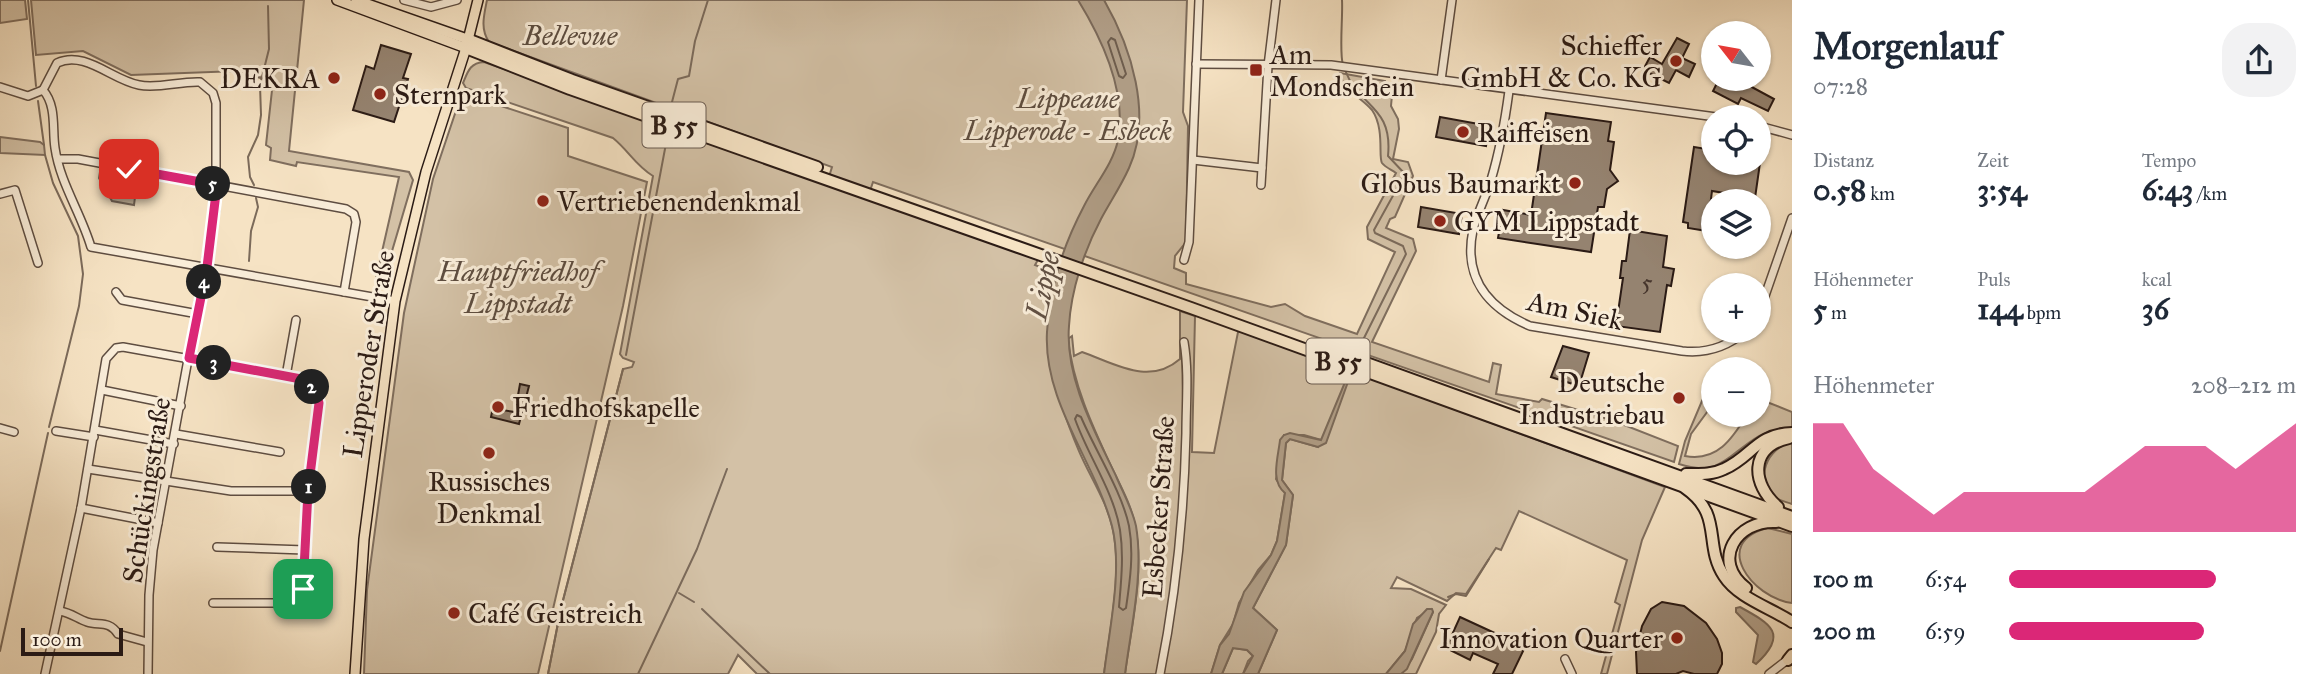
<!DOCTYPE html>
<html lang="de">
<head>
<meta charset="utf-8">
<style>
	:root { --surface:#fff; --page:#f2f2f3; --text:#1f2937; --muted:#747a83; --accent:#db2777 }
	body { margin:0; font-family:"IM FELL Great Primer",serif; background:var(--page); color:var(--text); height:100vh; display:flex; flex-direction:column; font-size:26px; white-space:nowrap }
	* { box-sizing:border-box; margin:0 }
	p { font-size:23px; color:var(--muted) }
	.icon { flex:none; width:38px; height:38px; fill:none; stroke:currentColor; stroke-width:2; stroke-linecap:round; stroke-linejoin:round }
	.map { position:relative; flex:1; overflow:hidden }
	.panel { display:flex; flex-direction:column; background:var(--surface); width:525px }
	.panel>* { flex:none }
	.needle { width:46px; rotate:301deg }
	.buttons { position:absolute; left:1701px; top:21px; display:grid; gap:14px }
	.buttons a { display:grid; place-items:center; width:70px; height:70px; border-radius:50%; background:var(--surface); box-shadow:0 2px 5px #0004; font-size:35px }
	.scale { position:absolute; left:21px; bottom:18px; width:102px; box-sizing:border-box; padding-left:7px; border:4px solid #2b1b15; border-top:0; font-size:19px; line-height:24px; white-space:nowrap; color:#2b1b15; -webkit-text-stroke:5px #f9edd9; paint-order:stroke }
	.pin { position:absolute; display:grid; place-items:center; width:60px; height:60px; color:#fff; margin:-30px; border-radius:14px; box-shadow:0 4px 10px #0006 }
	.km { position:absolute; width:35px; height:35px; margin:-18px; border-radius:50%; background:#222; color:#fff; font-size:19px; line-height:35px; text-align:center }
	.round { display:grid; place-items:center; flex:none; width:74px; height:74px; border-radius:28px; background:var(--page) }
	.head { display:flex; align-items:center; justify-content:space-between; height:119px; padding:0 21px }
	h1 { font-size:38px; font-weight:700; line-height:52px }
	.figures { display:grid; grid-template-columns:repeat(3,1fr); gap:10px; height:119px; padding:7px 21px }
	.figures div { display:grid; align-content:center }
	.figures b { font-size:30px; font-weight:700 }
	.figures small { font-size:19px; font-weight:400 }
	.figures p { font-size:19px }
	.chart { height:196px; padding:14px 21px }
	.chart p { display:flex; justify-content:space-between }
	.chart svg { width:100%; height:126px; margin-top:7px; fill:var(--accent); opacity:.7 }
	ul { padding:0 21px; list-style:none; font-size:23px }
	li { display:grid; grid-template-columns:112px 84px 1fr; align-items:center; height:52px }
	li i { height:18px; border-radius:9px; background:var(--accent) }
	main { display:flex; flex:1; min-height:0 }
	.map>svg:first-child { display:block }
	.green { fill:#d3c1a6; stroke:#7f6e5e; stroke-width:2 }
	.water { fill:#b19f88; stroke:#7b6a5a; stroke-width:2 }
	.lines { fill:none; stroke-linecap:round; stroke-linejoin:round }
	.shore { stroke:#6e5d4e; stroke-width:2 }
	.stream { stroke:#7b6a5a; stroke-width:2 }
	.building { fill:#958370; stroke:#2b1b15; stroke-width:2 }
	.minor-casing { stroke:#5e4d41; stroke-width:10 }
	.major-casing { stroke:#2b1b15; stroke-width:12 }
	.highway-casing { stroke:#2b1b15; stroke-width:14 }
	.minor { stroke:#f9edd9; stroke-width:7 }
	.major { stroke:#f6e3c4; stroke-width:9 }
	.highway { stroke:#f6e3c4; stroke-width:10 }
	.route-casing { stroke:#fff; stroke-width:14 }
	.route { stroke:#db2777; stroke-width:9 }
	.poi-dot { fill:#8f2418; stroke:#f9edd9; stroke-width:2.5 }
	.labels { text-anchor:middle; stroke-width:6; stroke-linejoin:round; paint-order:stroke }
	.number-label { font-size:24px; fill:#46352c }
	.shield { fill:#f9edd9; stroke:#695a50; stroke-width:2 }
	.shield-label { font-size:26px; font-weight:bold; fill:#2b1b15 }
	.park-label { font-size:28px; font-style:italic; fill:#5d4d40; stroke:#f9edd9 }
	.poi-label { font-size:28px; fill:#2b1b15; stroke:#f9edd9; text-anchor:start }
	.street-label { font-size:28px; fill:#2b1b15; stroke:#f9edd9 }
	.water-label { font-size:30px; font-style:italic; fill:#615043; stroke:#f9edd9 }
</style>
</head>
<body>
<main>
<div class="map">
<svg width="1792" height="674" viewBox="0 0 1792 674">
	<rect width="100%" height="100%" fill="#f6e3c4"/>
	<filter id="stains"><feTurbulence type="fractalNoise" baseFrequency=".00286" numOctaves="4"/><feColorMatrix values="0 0 0 0 .2 0 0 0 0 .09 0 0 0 0 .02 0 0 0 .5 -.17"/></filter>
	<radialGradient id="worn" r=".72"><stop offset=".6" stop-color="#630" stop-opacity="0"/><stop offset="1" stop-color="#630" stop-opacity=".3"/></radialGradient>
	<g class="green">
		<path d="M0,0H25L27,19L0,23Z"/>
		<path d="M31,0H304L289,151L409,172L413,180L387,268L376,278L399,177L297,162L296,166L270,160L271,148L266,145L273,81L238,71L131,75L83,51L36,55Z"/>
		<path d="M487,0H1187L1183,112L1188,126L1186,242L1175,256L1174,268L1186,273V284L1271,307L1285,304L1305,316L1357,334L1395,252L1368,239L1367,227L1396,173C1392,170 1385,167 1382,163C1378,157 1385,129 1372,110C1362,98 1342,89 1340,73L1385,81L1384,92L1392,95L1391,106L1398,119L1399,129L1393,159L1408,162L1413,176L1395,217L1390,219L1386,228L1413,239L1416,251L1372,342L1489,382L1493,363L1501,365L1496,394L1539,402L1542,399L1614,421L1678,446L1674,462L873,182L868,197L1039,258L1035,265L1057,274C1041,339 1053,390 1079,451C1090,477 1107,501 1113,530C1122,575 1110,628 1104,674H757L738,655L728,674H548L561,608L623,369L632,367L634,362L623,358L620,354L653,176C635,165 629,151 613,138L466,88L463,83C468,71 470,63 484,62L827,183L832,167L489,42C480,29 484,15 487,0Z"/>
		<path d="M462,93L568,128V156L647,182L623,306L538,674H364L367,590L404,313L433,179Z"/>
		<path d="M0,137L40,142L44,145L45,155L0,153Z"/>
		<path d="M101,166L137,173V187L133,193L135,197L134,205L112,201L99,178Z"/>
		<path d="M1180,311L1195,316L1192,452L1214,453L1238,332L1242,331C1383,382 1524,436 1665,487L1642,540L1607,674H1601L1620,605L1615,602L1627,560L1519,511L1501,550L1496,548L1466,594L1456,593L1447,601L1397,577L1391,588L1411,589L1446,605L1439,614L1436,632L1416,674H1401L1412,659L1433,612L1431,609L1417,618L1405,651L1386,674H1258L1277,630L1253,608L1286,545L1293,495L1282,480L1286,443L1290,439L1318,447L1321,440L1304,435H1284L1276,479L1285,493L1277,541L1271,555L1258,570L1239,603L1233,624L1220,645L1211,674H1125C1131,627 1145,572 1135,525C1131,504 1120,485 1111,466C1092,425 1073,384 1068,339L1072,336L1074,356L1082,352C1116,364 1149,386 1180,359Z"/>
		<path d="M1713,375V404L1691,434L1685,456C1717,462 1732,439 1747,415H1759V403L1767,402L1792,412V429C1780,429 1769,430 1759,436C1728,454 1721,478 1679,464L1685,441Z"/>
		<path d="M1792,442V504C1787,502 1780,501 1776,498C1752,480 1768,447 1792,442Z"/>
		<path d="M1768,528L1792,534V603C1752,598 1710,542 1768,528Z"/>
		<path d="M1233,648L1247,650L1253,656L1248,661L1243,674H1222Z"/>
	</g>
	<g class="water">
		<path d="M1078,0H1104C1131,47 1153,115 1129,168C1121,186 1110,202 1101,219C1084,251 1071,290 1069,326C1065,378 1094,430 1116,476C1123,493 1132,508 1136,526C1144,573 1131,627 1125,674H1104C1109,631 1123,569 1112,526C1095,462 1043,402 1047,332C1049,288 1064,244 1084,206C1095,184 1113,164 1118,140C1127,92 1102,39 1078,0Z"/>
		<path d="M1348,375L1349,379L1326,443L1318,447L1290,439L1286,443L1282,480L1293,495L1286,545L1253,608L1277,630L1258,674H1243L1253,656L1247,650L1233,648L1222,674H1211L1220,645L1229,634L1244,592L1271,555L1277,541L1285,493C1270,481 1278,458 1280,440L1284,435L1290,433L1321,440Z"/>
		<path d="M1740,607C1771,624 1789,634 1756,664L1753,662L1758,635L1736,612V608Z"/>
		<path d="M1427,609H1432L1433,612L1407,669L1401,674H1386L1405,651L1413,624Z"/>
	</g>
	<g class="lines">
		<g class="shore">
			<path d="M1111,38L1115,40L1126,74L1123,78L1119,76L1108,42Z"/>
			<path d="M1077,415L1081,417C1095,450 1122,492 1129,526C1134,553 1130,581 1126,608L1123,610L1119,607C1121,582 1124,556 1120,530C1114,492 1088,456 1075,419Z"/>
		</g>
		<g class="stream">
			<path d="M28,0L36,86"/>
			<path d="M1342,0C1343,17 1339,52 1343,65"/>
			<path d="M1345,70C1359,108 1393,105 1388,156L1405,174L1374,230L1375,233L1403,246L1406,254L1358,350"/>
			<path d="M252,76L261,78"/>
			<path d="M38,101L44,145"/>
			<path d="M672,102L678,79L689,76L695,41L708,0"/>
			<path d="M45,155L53,183L78,236L83,274L79,306L49,427"/>
			<path d="M254,185L250,177L248,157L258,135L261,115L260,85L269,49L268,6"/>
			<path d="M249,261L251,231L258,207L256,198"/>
			<path d="M626,355L668,133"/>
			<path d="M679,593L694,602"/>
			<path d="M1448,597L1456,594L1466,596L1489,559"/>
			<path d="M702,609L770,674"/>
			<path d="M0,651L48,433"/>
			<path d="M548,674L561,608L623,369"/>
			<path d="M638,674L697,549L727,469"/>
		</g>
	</g>
	<g class="building">
		<path d="M1677,38L1689,44L1682,58L1695,64L1689,77L1676,70L1669,83L1643,70L1650,57L1662,64Z"/>
		<path d="M381,45L411,54L403,78L408,79L394,122L353,110L366,66L374,69Z"/>
		<path d="M1719,79L1735,87L1741,79H1751L1748,85L1774,99L1768,111L1741,98L1738,104L1713,91Z"/>
		<path d="M1546,113L1611,122L1608,141L1614,142L1610,170L1618,181L1607,189L1604,207H1598L1591,252L1498,238L1503,210L1531,215Z"/>
		<path d="M1440,117L1490,126L1486,146L1436,137Z"/>
		<path d="M1694,147L1713,150V163H1760L1755,198L1712,191L1707,231L1688,228V223L1683,222Z"/>
		<path d="M1421,207L1462,214L1459,234L1418,227Z"/>
		<path d="M1630,230L1667,236L1663,267L1674,269L1671,286L1667,285L1660,332L1616,326L1623,278H1620L1622,261H1626Z"/>
		<path d="M1563,346L1589,353L1579,386L1551,377Z"/>
		<path d="M520,384L529,386L519,424L491,417L494,402L503,404L502,410L515,412Z"/>
		<path d="M1662,602L1684,606L1706,623L1717,639L1722,653V664L1717,674H1694L1683,671L1676,674H1637L1636,652L1642,626L1651,609Z"/>
		<path d="M1460,617L1525,647L1512,674H1493L1498,664L1473,653L1470,660L1446,648Z"/>
	</g>
	<g class="lines">
		<g class="minor-casing">
			<g id="minor">
				<path d="M404,0L431,7L457,0"/>
				<path d="M1196,64L1331,65L1716,117"/>
				<path d="M1441,80L1452,0"/>
				<path d="M0,87L28,96L43,90"/>
				<path d="M43,90L57,63C85,50 112,80 139,85C158,89 180,81 200,82L213,93L216,103V207L153,550L149,595L148,674"/>
				<path d="M43,90C57,106 52,129 55,148C60,183 81,213 91,247L395,301"/>
				<path d="M1509,91C1505,121 1500,150 1491,180C1486,197 1477,213 1473,230C1463,278 1488,308 1530,326L1682,351C1707,354 1727,347 1746,331"/>
				<path d="M1759,126L1792,135"/>
				<path d="M59,159H78L346,209L354,214L356,222L344,292"/>
				<path d="M1193,160L1262,168"/>
				<path d="M1261,185L1268,66L1276,0"/>
				<path d="M0,194L15,190L38,263"/>
				<path d="M1184,260L1189,242L1199,0"/>
				<path d="M116,292L122,300L198,314"/>
				<path d="M1759,313L1792,218"/>
				<path d="M286,376L296,320"/>
				<path d="M102,390L181,406"/>
				<path d="M0,428L14,432"/>
				<path d="M95,430L174,444"/>
				<path d="M56,431L94,437"/>
				<path d="M176,434L280,452"/>
				<path d="M88,469L231,491H308"/>
				<path d="M81,508L158,523"/>
				<path d="M217,547L305,550"/>
				<path d="M60,611C71,613 78,619 87,622C99,626 109,620 118,634L147,642"/>
				<path d="M1565,659L1572,674"/>
				<path d="M45,674L81,508L106,359L116,348L123,347L301,379L316,391L319,403L308,491L303,589L287,603H213"/>
				<path d="M1160,674C1176,594 1184,515 1186,433C1186,403 1189,372 1184,342"/>
				<path d="M1769,674L1791,657"/>
			</g>
		</g>
		<g class="major-casing">
			<g id="major">
				<path d="M337,0L466,48"/>
				<path d="M356,0L467,39"/>
				<path d="M355,674L364,539L395,301L426,172L466,48L478,0"/>
			</g>
		</g>
		<g class="highway-casing">
			<g id="highway">
				<path d="M467,39L572,80L817,167"/>
				<path d="M466,48L570,89L1191,308L1792,526"/>
				<path d="M1347,356L1792,517"/>
				<path d="M1686,474C1699,474 1712,475 1724,469C1752,457 1756,434 1792,433"/>
				<path d="M1685,488C1724,515 1703,544 1724,576C1738,598 1771,608 1792,622"/>
				<path d="M1778,507C1751,484 1749,447 1789,438"/>
				<path d="M1746,588C1711,561 1736,520 1776,522"/>
				<path d="M1788,660L1792,655"/>
			</g>
		</g>
		<use href="#minor" class="minor"/>
		<use href="#major" class="major"/>
		<use href="#highway" class="highway"/>
	</g>
	<g class="lines">
		<g class="route-casing">
			<path id="route" d="M129,169L217,185L207,267L189,358L301,379L316,391L319,403L308,491L303,589"/>
		</g>
		<use href="#route" class="route"/>
	</g>
	<g class="poi-dot">
		<circle cx="1676" cy="61" r="7"/>
		<rect x="1249" y="63" width="14" height="14" rx="3.5"/>
		<circle cx="334" cy="78" r="7"/>
		<circle cx="380" cy="94" r="7"/>
		<circle cx="1463" cy="132" r="7"/>
		<circle cx="1575" cy="183" r="7"/>
		<circle cx="543" cy="201" r="7"/>
		<circle cx="1440" cy="221" r="7"/>
		<circle cx="1679" cy="398" r="7"/>
		<circle cx="498" cy="407" r="7"/>
		<circle cx="489" cy="453" r="7"/>
		<circle cx="454" cy="613" r="7"/>
		<circle cx="1677" cy="638" r="7"/>
	</g>
	<g class="labels">
		<g class="number-label">
			<text x="1647" y="290">5</text>
		</g>
		<g class="shield">
			<rect x="642.5" y="102.5" width="63" height="45" rx="5"/>
			<rect x="1306.5" y="338.5" width="63" height="45" rx="5"/>
		</g>
		<g class="shield-label">
			<text x="674" y="134">B 55</text>
			<text x="1338" y="370">B 55</text>
		</g>
		<g class="park-label">
			<text x="570" y="45">Bellevue</text>
			<text x="1068" y="108">Lippeaue<tspan x="1068" dy="32">Lipperode - Esbeck</tspan></text>
			<text x="518" y="281">Hauptfriedhof<tspan x="518" dy="32">Lippstadt</tspan></text>
		</g>
		<g class="poi-label">
			<text x="1662" y="55" text-anchor="end">Schieffer<tspan x="1662" dy="32">GmbH &amp; Co. KG</tspan></text>
			<text x="1270" y="64">Am<tspan x="1270" dy="32">Mondschein</tspan></text>
			<text x="320" y="88" text-anchor="end">DEKRA</text>
			<text x="394" y="104">Sternpark</text>
			<text x="1477" y="142">Raiffeisen</text>
			<text x="1561" y="193" text-anchor="end">Globus Baumarkt</text>
			<text x="557" y="211">Vertriebenendenkmal</text>
			<text x="1454" y="231">GYM Lippstadt</text>
			<text x="1665" y="392" text-anchor="end">Deutsche<tspan x="1665" dy="32">Industriebau</tspan></text>
			<text x="512" y="417">Friedhofskapelle</text>
			<text x="489" y="491" text-anchor="middle">Russisches<tspan x="489" dy="32">Denkmal</tspan></text>
			<text x="468" y="623">Café Geistreich</text>
			<text x="1663" y="648" text-anchor="end">Innovation Quarter</text>
		</g>
		<g class="street-label">
			<text transform="translate(1575 310) rotate(12)" y="10">Am Siek</text>
			<text transform="translate(368 354) rotate(-81)" y="10">Lipperoder Straße</text>
			<text transform="translate(146 490) rotate(-81)" y="10">Schückingstraße</text>
			<text transform="translate(1158 507) rotate(-86)" y="10">Esbecker Straße</text>
		</g>
		<g class="water-label">
			<text transform="translate(1043 286) rotate(-78)" y="10">Lippe</text>
		</g>
	</g>
	<rect width="100%" height="100%" filter="url(#stains)"/>
	<rect width="100%" height="100%" fill="url(#worn)"/>
</svg>
<div class="buttons">
<a><svg class="needle" viewBox="-14 -14 28 28"><path d="M0-13l5 13h-10z" fill="#e53935"/><path d="M0 13l5-13h-10z" fill="#747a83"/></svg></a>
<a><svg class="icon" aria-label="locate" viewBox="0 0 24 24"><circle cx="12" cy="12" r="6"/><path d="M12 2v4M12 18v4M2 12h4M18 12h4"/></svg></a>
<a><svg class="icon" aria-label="layers" viewBox="0 0 24 24"><path d="M12 4l9 5-9 5-9-5zM3 14l9 5 9-5"/></svg></a>
<a>+</a>
<a>−</a>
</div>
<div class="scale">100 m</div>
<div class="pin" style="left:303px;top:589px;background:#1e9e55"><svg class="icon" aria-label="arrive" viewBox="0 0 24 24"><path d="M6 21V4h12l-3 4 3 4H6"/></svg></div>
<div class="pin" style="left:129px;top:169px;background:#d93025"><svg class="icon" aria-label="check" viewBox="0 0 24 24"><path d="M5 12l5 5 9-10"/></svg></div>
<b class="km" style="left:309px;top:487px">1</b>
<b class="km" style="left:312px;top:387px">2</b>
<b class="km" style="left:214px;top:363px">3</b>
<b class="km" style="left:204px;top:282px">4</b>
<b class="km" style="left:213px;top:184px">5</b>
</div>
<section class="panel">
<div class="head"><div><h1>Morgenlauf</h1><p>07:28</p></div><a class="round"><svg class="icon" aria-label="share" viewBox="0 0 24 24"><path d="M12 15V3M7 8l5-5 5 5M5 13v7h14v-7"/></svg></a></div>
<div class="figures">
<div><p>Distanz</p><b>0.58<small> km</small></b></div>
<div><p>Zeit</p><b>3:54</b></div>
<div><p>Tempo</p><b>6:43<small> /km</small></b></div>
</div>
<div class="figures">
<div><p>Höhenmeter</p><b>5<small> m</small></b></div>
<div><p>Puls</p><b>144<small> bpm</small></b></div>
<div><p>kcal</p><b>36</b></div>
</div>
<div class="chart"><p><span>Höhenmeter</span>208–212 m</p>
<svg viewBox="0 0 160 44" preserveAspectRatio="none"><path d="M0 44V6L10 6L20 22L30 30L40 38L50 30L60 30L70 30L80 30L90 30L100 22L110 14L120 14L130 14L140 22L150 14L160 6V44z"/></svg>
</div>
<ul>
<li><b>100 m</b>6:54<i style="width:72%"></i></li>
<li><b>200 m</b>6:59<i style="width:68%"></i></li>
</ul>
</section>
</main>
</body>
</html>
